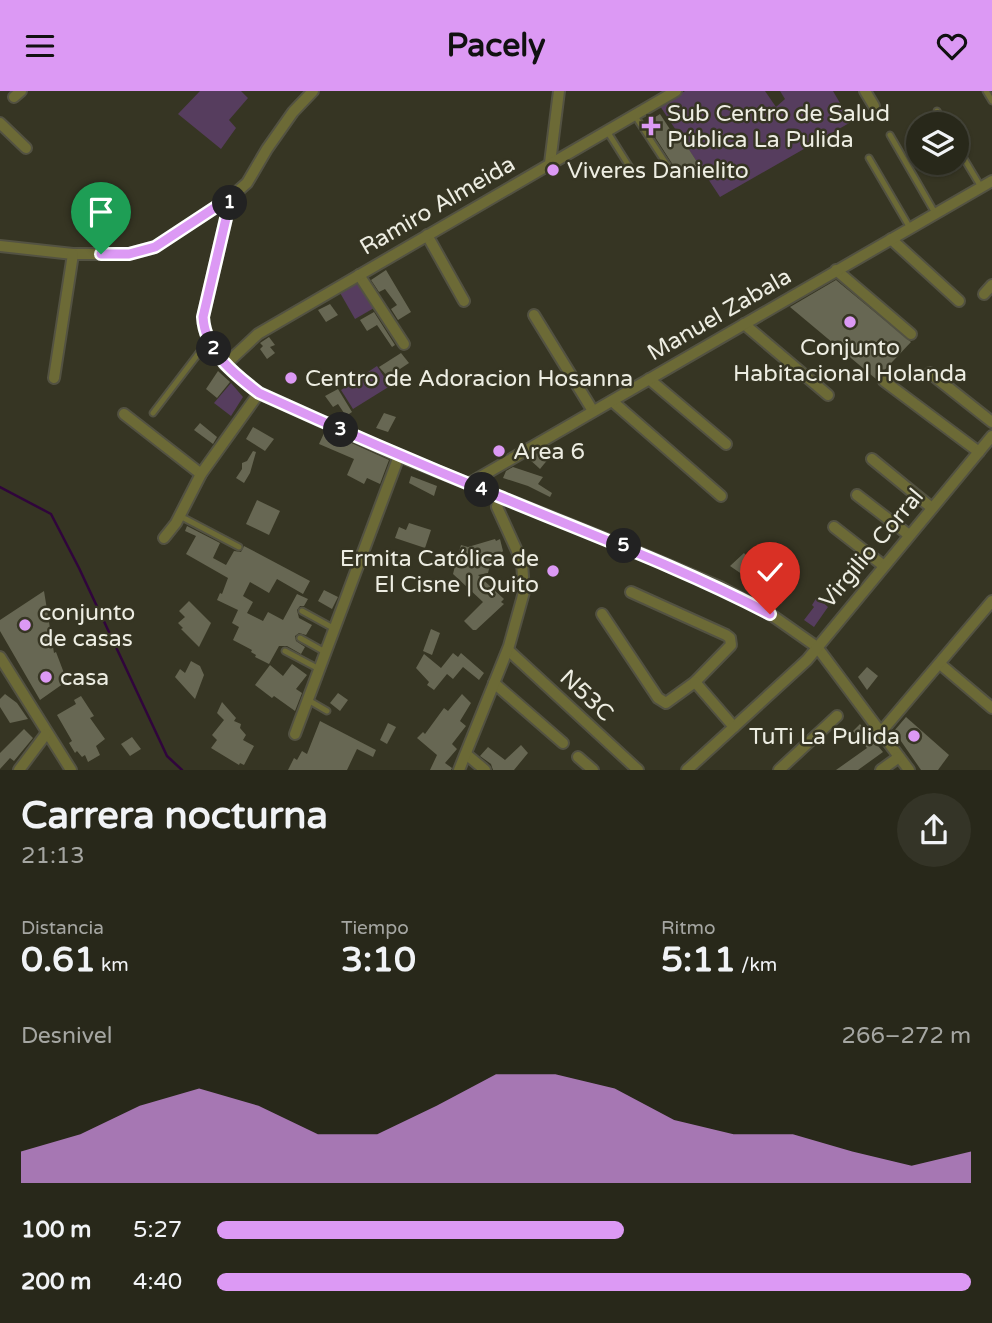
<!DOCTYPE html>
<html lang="es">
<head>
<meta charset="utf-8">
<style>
	:root { --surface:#28281a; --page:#343427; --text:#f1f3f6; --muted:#a5a6a2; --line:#444439; --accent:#dc99f4 }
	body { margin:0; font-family:"Varela Round",sans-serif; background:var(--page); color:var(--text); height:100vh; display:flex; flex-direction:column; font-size:26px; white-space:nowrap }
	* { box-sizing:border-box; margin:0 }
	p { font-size:23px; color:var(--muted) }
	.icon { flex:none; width:38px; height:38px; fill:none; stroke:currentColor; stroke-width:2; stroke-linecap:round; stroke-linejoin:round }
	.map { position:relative; height:679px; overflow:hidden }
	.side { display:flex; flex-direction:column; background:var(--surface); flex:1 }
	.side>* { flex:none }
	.tools { position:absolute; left:906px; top:21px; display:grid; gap:14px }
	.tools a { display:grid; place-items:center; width:63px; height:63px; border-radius:50%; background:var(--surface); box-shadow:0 2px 5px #0004,0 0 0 2px var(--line); font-size:35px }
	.pin { position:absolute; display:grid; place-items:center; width:60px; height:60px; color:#fff; margin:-72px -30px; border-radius:50% 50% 50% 0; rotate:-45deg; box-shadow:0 0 7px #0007 }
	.pin .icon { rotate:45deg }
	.km { position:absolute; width:35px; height:35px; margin:-18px; border-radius:50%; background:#222; color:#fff; font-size:19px; line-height:35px; text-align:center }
	.round { display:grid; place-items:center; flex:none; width:74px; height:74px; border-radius:37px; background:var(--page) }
	.headline { display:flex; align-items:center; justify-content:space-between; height:119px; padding:0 21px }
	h1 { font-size:38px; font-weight:700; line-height:52px }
	.metrics { display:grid; grid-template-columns:repeat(3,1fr); gap:10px; height:119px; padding:7px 21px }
	.metrics div { display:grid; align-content:center }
	.metrics b { font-size:35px; font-weight:700 }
	.metrics small { font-size:19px; font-weight:400 }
	.metrics p { font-size:19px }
	.chart { height:196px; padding:14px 21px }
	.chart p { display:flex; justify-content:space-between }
	.chart svg { width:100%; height:126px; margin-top:7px; fill:var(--accent); opacity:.7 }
	ul { padding:0 21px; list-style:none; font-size:23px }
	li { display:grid; grid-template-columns:112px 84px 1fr; align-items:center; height:52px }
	li i { height:18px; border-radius:9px; background:var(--accent) }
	header { display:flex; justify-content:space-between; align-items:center; height:91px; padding:0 21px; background:var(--accent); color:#111; font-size:32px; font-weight:700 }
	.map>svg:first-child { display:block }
	.green { fill:#563d5e }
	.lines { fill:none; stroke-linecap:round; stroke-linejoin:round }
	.stream { stroke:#30053c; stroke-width:2.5 }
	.building { fill:#676753 }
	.lane-casing { stroke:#535242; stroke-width:9 }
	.street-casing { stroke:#535242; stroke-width:14 }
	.lane { stroke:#6c6a36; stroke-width:5 }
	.street { stroke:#6c6a36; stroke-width:10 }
	.route-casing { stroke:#fff; stroke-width:14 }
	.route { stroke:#dc99f4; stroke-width:9 }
	.poi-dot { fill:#dc99f4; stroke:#363523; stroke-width:2.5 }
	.labels { text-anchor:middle; stroke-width:5; stroke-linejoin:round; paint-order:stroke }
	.poi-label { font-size:23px; fill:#edede2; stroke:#363523; text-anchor:start }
	.street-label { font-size:23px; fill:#edede2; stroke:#363523 }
</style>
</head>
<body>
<header><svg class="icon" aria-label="menu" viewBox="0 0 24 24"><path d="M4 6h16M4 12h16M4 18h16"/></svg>Pacely<svg class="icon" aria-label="heart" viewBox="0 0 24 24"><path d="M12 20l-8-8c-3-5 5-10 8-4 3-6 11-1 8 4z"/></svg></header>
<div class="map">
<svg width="992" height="679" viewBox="0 0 992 679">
	<rect width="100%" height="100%" fill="#363523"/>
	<g class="green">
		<path d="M200,0H241L248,7L229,29L236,37L221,58L178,23Z"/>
		<path d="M685,0H765L776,16L785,8L780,0H833L851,31L720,106L660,15Z"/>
		<path d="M358,189L374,217L355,228L339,200Z"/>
		<path d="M377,275L390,295L353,318L341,299Z"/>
		<path d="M231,292L243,306L231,325L214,312Z"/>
		<path d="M777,476L797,491L781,513L761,502Z"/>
		<path d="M817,506L828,516L814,536L804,529L814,516L812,514Z"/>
	</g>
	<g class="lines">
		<path class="stream" d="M0,396L51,423L79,477L167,665L182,679"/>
	</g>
	<g class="building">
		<path d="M660,23L675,46L679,43L699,74L679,87L673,74L646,32Z"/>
		<path d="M386,179L411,221L398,229L391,218L397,214L385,198L379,201L371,189Z"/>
		<path d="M836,189L911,251L876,288L790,216Z"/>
		<path d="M330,213L338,224L326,231L318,219Z"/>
		<path d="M374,221L395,254L392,256L377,234L367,240L360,229Z"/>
		<path d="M269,246L275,254L270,256L275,262L267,268L260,258L263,255L260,252Z"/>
		<path d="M401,262L409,272L388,286L379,276Z"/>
		<path d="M218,280L230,291L217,307L206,298Z"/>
		<path d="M338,298L352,321L346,325L338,313L333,316L325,305Z"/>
		<path d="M384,322L396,326L388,341L376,337Z"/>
		<path d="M200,332L217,346L213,353L194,339Z"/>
		<path d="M253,336L274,348L265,360L246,348Z"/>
		<path d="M325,340L389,369L380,393L367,387L364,393L347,384L354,368L319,353Z"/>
		<path d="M253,360L256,361L250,382L244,392L236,387L242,378V372L247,370Z"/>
		<path d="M541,360L549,367L540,378L528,367Z"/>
		<path d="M513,376L543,386L538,393L552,402L550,406L528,395L503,387L506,380Z"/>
		<path d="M411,385L437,395L434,405L409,392Z"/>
		<path d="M257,409L280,420L269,444L246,433Z"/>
		<path d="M409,432L431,439L425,457L395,447L399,436L406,439Z"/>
		<path d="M187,435L220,452L213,467L226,474L234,460L241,461L244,455L310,490L303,503L277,488L269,502L250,491L243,505L253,511L247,522L263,530L268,521L283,529L297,503L308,508L304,515H300L297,519L299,527L312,534L306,544L299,542L295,545L296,550L305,556L301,563L287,555H279L269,573L255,566L256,564L251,561L252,559L233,549L239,536L232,532L238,519L217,509L220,502L222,503L228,487L186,463L196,445L185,440Z"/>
		<path d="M495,448L496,450L500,448L503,460L499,465L492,466L488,482L478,484L504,508L501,511L504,513L476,539H473L464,530L483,511L453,483L457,467L461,454L468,456Z"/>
		<path d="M744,462L757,477L751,482L749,488L730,475Z"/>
		<path d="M324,499L338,506L332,518L318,510Z"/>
		<path d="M44,500L54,562L56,561L67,590L40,609L0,540V529Z"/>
		<path d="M189,510L211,532L199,556L181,538L183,537L178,532L185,526L179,520Z"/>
		<path d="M431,538L440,542L432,564L423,560Z"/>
		<path d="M453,562L458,566L461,562L484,582L479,589L463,576L453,588L447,583L434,599L427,594L429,591L416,577L424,563L441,577Z"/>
		<path d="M191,570L200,575L204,584L195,608L175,586L180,578L185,582Z"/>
		<path d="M292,573L307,584L296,598L302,602L295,620L274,605L272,607L255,594L270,574L283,585Z"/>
		<path d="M867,576L878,585L867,599L858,586Z"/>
		<path d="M338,602L348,609L340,620L330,612Z"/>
		<path d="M5,603L17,612L28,628L10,632L0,616V608Z"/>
		<path d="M462,603L471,612L460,630L466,635L452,653L457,658L445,672L452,677L451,679H430L437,664L417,647L423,641L425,643L444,617L448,620Z"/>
		<path d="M81,605L94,625L90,627L105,648L96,655L100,664L88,671L85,664L82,666L77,660L75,662L69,652L72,650L57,624L76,613L74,609Z"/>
		<path d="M222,611L236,627L234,630L241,633L240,637L246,644L243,649L254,655L244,674L240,672L239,674L211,657L217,649L212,644L224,629L217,622Z"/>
		<path d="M906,626L949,664L938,679H921L894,640Z"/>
		<path d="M320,630L376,659L373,666L357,658L347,679H288L294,667L297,669L302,660L307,663Z"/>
		<path d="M388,632L396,636L387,653L380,649Z"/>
		<path d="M860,633L883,661L858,679H836L867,657L853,640Z"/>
		<path d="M24,638L33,647L14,670L10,667L0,678V662Z"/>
		<path d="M132,646L141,658L130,665L121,653Z"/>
		<path d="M521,654L528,662L514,679H493L491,673L480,665L488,656L505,669Z"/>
	</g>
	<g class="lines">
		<g class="lane-casing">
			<g id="lane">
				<path d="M986,0L992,10"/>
				<path d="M937,20L944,33"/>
				<path d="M635,25L669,77"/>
				<path d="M607,40L634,83"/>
				<path d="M890,44L935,122"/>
				<path d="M957,56L981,96"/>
				<path d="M869,67L910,137"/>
				<path d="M153,322L208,250"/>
				<path d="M180,425L239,456"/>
				<path d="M302,520L333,537"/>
				<path d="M300,547L325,561"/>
				<path d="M285,560L319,578"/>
				<path d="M308,609L327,620"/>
			</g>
		</g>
		<g class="street-casing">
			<g id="street">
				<path d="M865,0L874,15"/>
				<path d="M14,6L21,0"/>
				<path d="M0,32L26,57"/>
				<path d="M550,72L559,0"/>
				<path d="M231,106L203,226C205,260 234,283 259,302L399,365L621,454L720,496L770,523L817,556L909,679"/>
				<path d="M427,144L464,210"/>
				<path d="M891,148L959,210"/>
				<path d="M0,155L73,163H129L155,156L231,106L247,92L267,58L293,21L313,0"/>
				<path d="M836,179L911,243"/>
				<path d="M359,184L404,253"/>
				<path d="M984,203L992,194"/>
				<path d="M534,224L593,320"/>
				<path d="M744,233L828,304"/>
				<path d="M225,274L258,243L676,0"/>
				<path d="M930,282L992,331"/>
				<path d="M54,287L73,163"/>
				<path d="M649,288L726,353"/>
				<path d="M884,290L979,361"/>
				<path d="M612,310L721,405"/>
				<path d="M124,323L201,383"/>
				<path d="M872,368L932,417"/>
				<path d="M468,393L992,90"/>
				<path d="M857,404L909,444"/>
				<path d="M834,436L884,475"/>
				<path d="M164,447L176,432L201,383L259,302"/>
				<path d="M602,523L658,607L666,612L695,591L731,554L730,547L726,544L631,501"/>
				<path d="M508,559L638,679"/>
				<path d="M0,566L71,679"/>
				<path d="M940,573L992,617"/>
				<path d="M695,591L734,636"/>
				<path d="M494,592L563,652"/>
				<path d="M881,641L992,510"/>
				<path d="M295,643L399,365"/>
				<path d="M466,663L485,679"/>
				<path d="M578,666L593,679"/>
				<path d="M19,679L46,643"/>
				<path d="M459,679L509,555L524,501L522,471L497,416L500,406"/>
				<path d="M687,679L807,569L992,345"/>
				<path d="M779,679L837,625"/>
				<path d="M881,679L899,666"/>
			</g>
		</g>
		<use href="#lane" class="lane"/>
		<use href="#street" class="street"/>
	</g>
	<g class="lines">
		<g class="route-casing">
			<path id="route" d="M101,163H129L155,156L231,106L203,226C205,260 234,283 259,302C338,338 417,372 498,405C589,443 682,477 770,523"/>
		</g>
		<use href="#route" class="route"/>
	</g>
	<g class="poi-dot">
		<path d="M647.5 24.5h7v7h7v7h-7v7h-7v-7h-7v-7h7z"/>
		<circle cx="553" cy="79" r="7"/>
		<circle cx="850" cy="231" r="7"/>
		<circle cx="291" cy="287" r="7"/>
		<circle cx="499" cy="360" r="7"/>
		<circle cx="553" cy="480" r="7"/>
		<circle cx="25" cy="534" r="7"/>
		<circle cx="46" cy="586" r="7"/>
		<circle cx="914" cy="645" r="7"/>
	</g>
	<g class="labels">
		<g class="poi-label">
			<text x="667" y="30">Sub Centro de Salud<tspan x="667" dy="26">Pública La Pulida</tspan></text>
			<text x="567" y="87">Viveres Danielito</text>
			<text x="850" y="264" text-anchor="middle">Conjunto<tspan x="850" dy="26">Habitacional Holanda</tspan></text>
			<text x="305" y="295">Centro de Adoracion Hosanna</text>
			<text x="513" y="368">Area 6</text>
			<text x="539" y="475" text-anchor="end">Ermita Católica de<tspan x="539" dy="26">El Cisne | Quito</tspan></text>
			<text x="39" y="529">conjunto<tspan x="39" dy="26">de casas</tspan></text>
			<text x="60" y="594">casa</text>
			<text x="900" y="653" text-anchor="end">TuTi La Pulida</text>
		</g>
		<g class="street-label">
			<text transform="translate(437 114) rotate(-30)" y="8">Ramiro Almeida</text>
			<text transform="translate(719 223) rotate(-30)" y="8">Manuel Zabala</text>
			<text transform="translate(871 457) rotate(-50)" y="8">Virgilio Corral</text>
			<text transform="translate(587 604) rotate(43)" y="8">N53C</text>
		</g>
	</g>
</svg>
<div class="tools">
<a><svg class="icon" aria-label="layers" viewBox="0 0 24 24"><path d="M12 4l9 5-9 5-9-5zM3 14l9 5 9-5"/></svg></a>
</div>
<div class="pin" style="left:101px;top:163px;background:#1e9e55"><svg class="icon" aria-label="arrive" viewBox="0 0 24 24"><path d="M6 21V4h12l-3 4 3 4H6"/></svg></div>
<div class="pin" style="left:770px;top:523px;background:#d93025"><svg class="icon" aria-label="check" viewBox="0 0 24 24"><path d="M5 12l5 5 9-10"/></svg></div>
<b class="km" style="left:230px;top:112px">1</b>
<b class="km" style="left:214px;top:258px">2</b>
<b class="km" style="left:341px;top:339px">3</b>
<b class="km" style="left:482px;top:399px">4</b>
<b class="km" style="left:624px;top:455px">5</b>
</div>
<section class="side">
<div class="headline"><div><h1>Carrera nocturna</h1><p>21:13</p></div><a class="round"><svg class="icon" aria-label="share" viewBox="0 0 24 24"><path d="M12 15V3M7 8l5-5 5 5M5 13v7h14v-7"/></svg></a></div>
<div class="metrics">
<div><p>Distancia</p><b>0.61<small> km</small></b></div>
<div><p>Tiempo</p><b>3:10</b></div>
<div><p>Ritmo</p><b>5:11<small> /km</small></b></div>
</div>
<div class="chart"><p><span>Desnivel</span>266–272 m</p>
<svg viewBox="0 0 160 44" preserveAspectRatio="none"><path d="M0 44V33L10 27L20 17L30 11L40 17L50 27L60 27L70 17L80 6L90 6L100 11L110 22L120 27L130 27L140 33L150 38L160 33V44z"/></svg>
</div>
<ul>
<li><b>100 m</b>5:27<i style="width:54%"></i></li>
<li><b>200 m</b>4:40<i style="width:100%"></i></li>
</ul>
</section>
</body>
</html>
